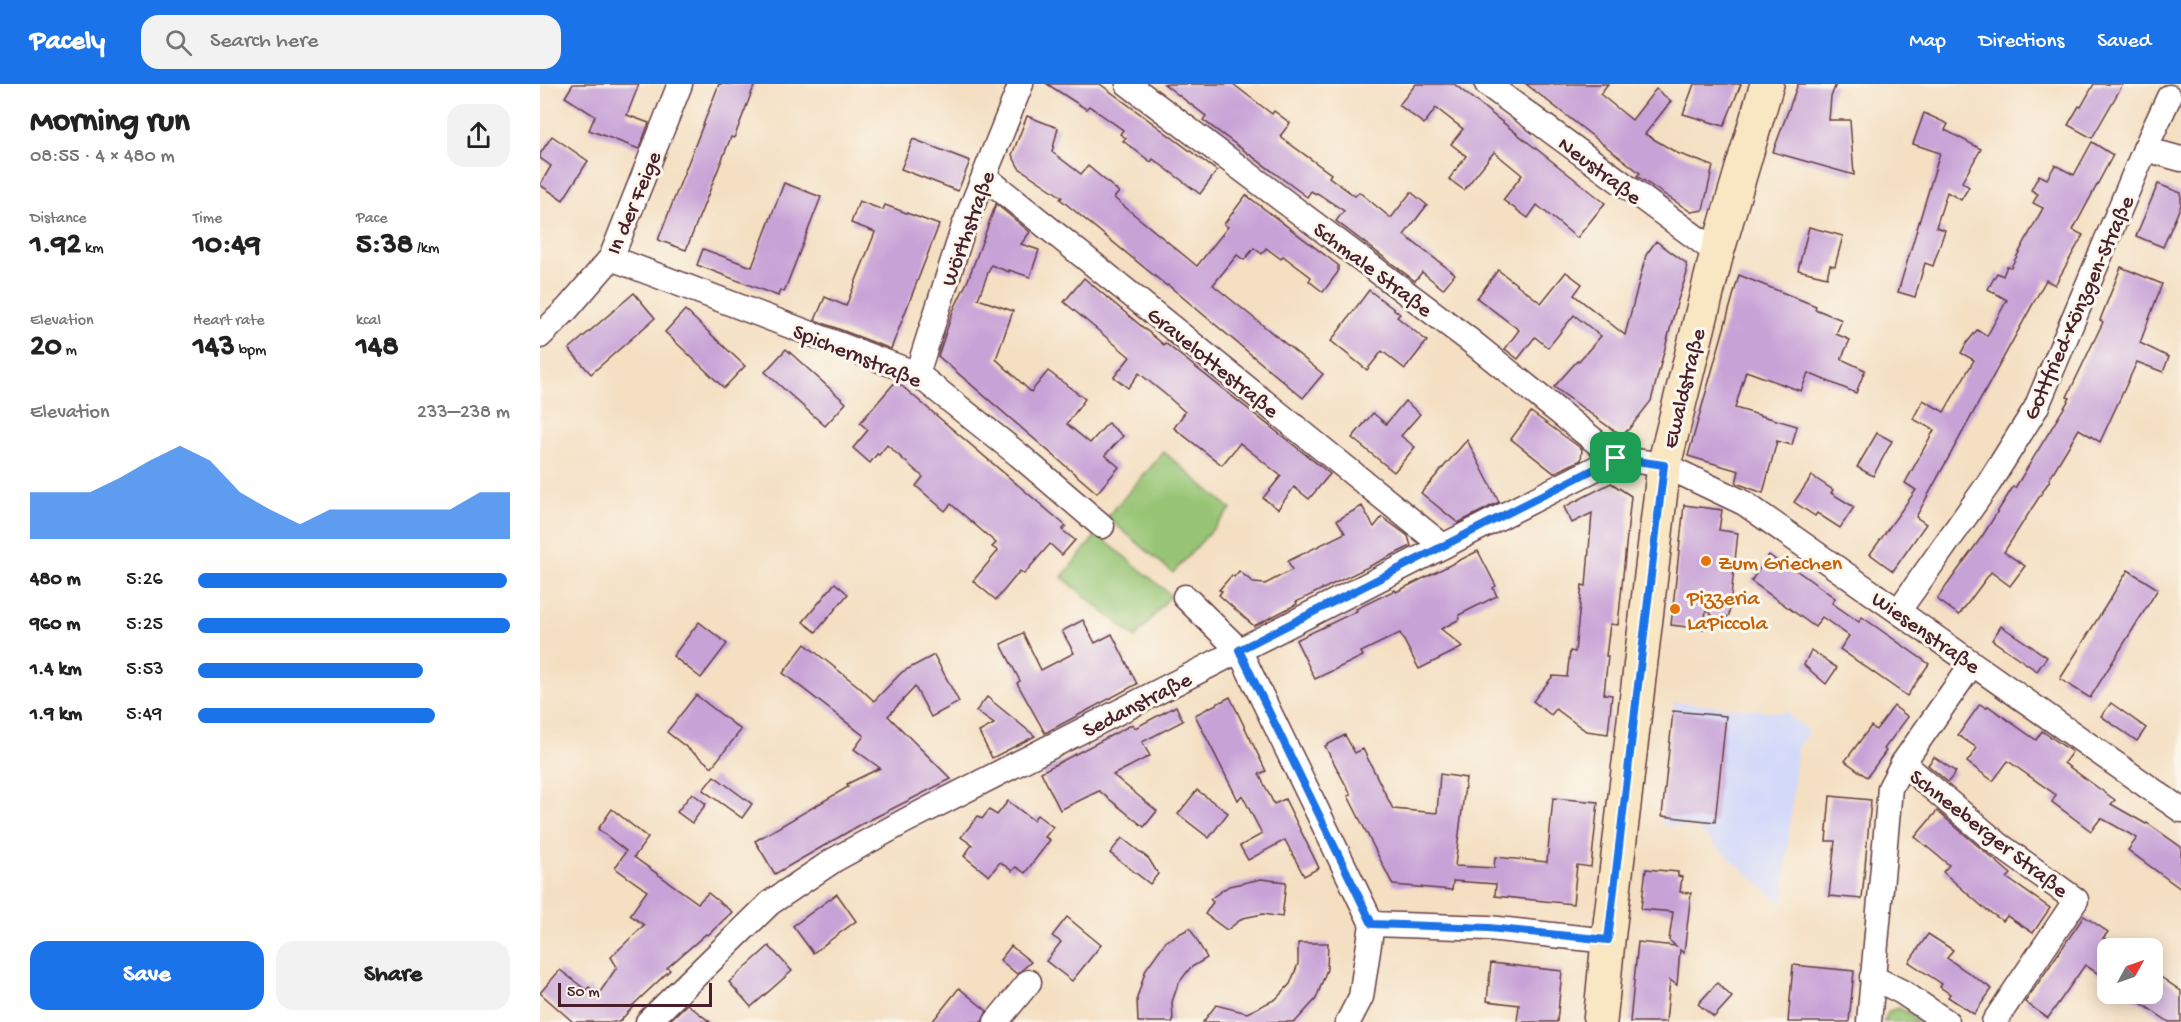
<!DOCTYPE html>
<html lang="en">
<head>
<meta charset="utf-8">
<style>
	:root { --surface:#fff; --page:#f2f2f2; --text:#222; --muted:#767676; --accent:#1a73e8 }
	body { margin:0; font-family:"Gochi Hand",sans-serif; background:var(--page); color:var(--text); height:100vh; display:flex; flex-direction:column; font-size:22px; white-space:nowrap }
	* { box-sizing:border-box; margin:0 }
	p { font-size:20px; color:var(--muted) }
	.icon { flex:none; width:33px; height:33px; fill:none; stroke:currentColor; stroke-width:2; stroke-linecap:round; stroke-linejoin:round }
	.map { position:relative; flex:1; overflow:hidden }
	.sheet { display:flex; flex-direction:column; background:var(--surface); width:540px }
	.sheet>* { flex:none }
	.needle { width:39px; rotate:50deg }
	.controls { position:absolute; left:1557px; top:854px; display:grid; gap:12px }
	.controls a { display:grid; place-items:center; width:66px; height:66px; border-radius:12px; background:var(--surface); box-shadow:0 3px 15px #0003; font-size:30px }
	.scale { position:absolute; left:18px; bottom:15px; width:154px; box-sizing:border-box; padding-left:6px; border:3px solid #4a1f2b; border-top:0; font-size:16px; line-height:21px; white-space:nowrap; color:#4a1f2b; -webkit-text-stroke:4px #fbf7ec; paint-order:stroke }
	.pin { position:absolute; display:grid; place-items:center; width:51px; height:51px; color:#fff; margin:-26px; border-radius:12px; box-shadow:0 3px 9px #0006 }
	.round { display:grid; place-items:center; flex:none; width:63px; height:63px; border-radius:18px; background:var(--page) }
	.head { display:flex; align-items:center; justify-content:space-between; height:102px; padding:0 30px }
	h1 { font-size:33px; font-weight:700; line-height:45px }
	.metrics { display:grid; grid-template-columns:repeat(3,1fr); gap:9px; height:102px; padding:6px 30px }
	.metrics div { display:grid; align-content:center }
	.metrics b { font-size:30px; font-weight:700 }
	.metrics small { font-size:16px; font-weight:400 }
	.metrics p { font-size:16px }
	.chart { height:168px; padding:12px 30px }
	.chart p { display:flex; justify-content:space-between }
	.chart svg { width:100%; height:108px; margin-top:6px; fill:var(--accent); opacity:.7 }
	.primary-button { display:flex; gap:12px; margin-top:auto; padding:12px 30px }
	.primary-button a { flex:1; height:69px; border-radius:18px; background:var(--accent); color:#fff; font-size:24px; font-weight:700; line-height:69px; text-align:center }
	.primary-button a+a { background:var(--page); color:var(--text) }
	ul { padding:0 30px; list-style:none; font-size:20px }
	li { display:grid; grid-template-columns:96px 72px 1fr; align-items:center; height:45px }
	li i { height:15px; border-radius:8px; background:var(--accent) }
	header { display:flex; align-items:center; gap:36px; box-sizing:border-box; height:84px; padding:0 30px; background:var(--accent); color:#fff }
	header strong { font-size:28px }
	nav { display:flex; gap:33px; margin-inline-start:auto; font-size:21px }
	.search { width:420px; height:54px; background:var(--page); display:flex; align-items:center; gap:15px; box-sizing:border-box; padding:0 21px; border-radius:18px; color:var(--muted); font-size:22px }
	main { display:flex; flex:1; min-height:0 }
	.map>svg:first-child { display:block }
	.built { fill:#d3d9f9 }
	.green { fill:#97c574; stroke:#707250; stroke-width:1.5 }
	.building { fill:#c7a2d7 }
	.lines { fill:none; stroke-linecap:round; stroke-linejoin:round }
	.street-casing { stroke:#643c42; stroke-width:27 }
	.secondary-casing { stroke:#643c42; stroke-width:36 }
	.street { stroke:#fff; stroke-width:24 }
	.secondary { stroke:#f9e7c3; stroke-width:33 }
	.route-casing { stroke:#fff; stroke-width:12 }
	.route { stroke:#1a73e8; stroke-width:8 }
	.food-dot { fill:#e8710a; stroke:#fbf7ec; stroke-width:2 }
	.labels { text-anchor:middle; stroke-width:6; stroke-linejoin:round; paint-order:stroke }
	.street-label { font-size:22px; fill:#4a1f2b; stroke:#fbf7ec }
	.food-label { font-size:22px; fill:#c56008; stroke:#fbf7ec; text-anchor:start }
</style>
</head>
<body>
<header>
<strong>Pacely</strong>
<div class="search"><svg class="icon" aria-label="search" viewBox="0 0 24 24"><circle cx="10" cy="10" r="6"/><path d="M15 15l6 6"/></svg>Search here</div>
<nav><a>Map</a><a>Directions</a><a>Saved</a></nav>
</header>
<main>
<section class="sheet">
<div class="head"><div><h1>Morning run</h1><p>08:55 · 4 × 480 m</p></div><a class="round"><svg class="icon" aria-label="share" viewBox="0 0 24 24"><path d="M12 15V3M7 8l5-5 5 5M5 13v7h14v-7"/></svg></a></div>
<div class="metrics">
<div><p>Distance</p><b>1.92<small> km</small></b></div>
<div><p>Time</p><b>10:49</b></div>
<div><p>Pace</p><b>5:38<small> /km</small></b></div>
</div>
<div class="metrics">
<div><p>Elevation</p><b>20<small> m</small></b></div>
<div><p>Heart rate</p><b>143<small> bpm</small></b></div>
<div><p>kcal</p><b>148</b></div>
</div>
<div class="chart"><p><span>Elevation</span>233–238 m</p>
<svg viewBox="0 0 160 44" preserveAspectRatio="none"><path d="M0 44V25L10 25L20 25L30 19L40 12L50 6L60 12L70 25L80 32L90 38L100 32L110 32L120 32L130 32L140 32L150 25L160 25V44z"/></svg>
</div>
<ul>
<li><b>480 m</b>5:26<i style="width:99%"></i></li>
<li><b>960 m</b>5:25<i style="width:100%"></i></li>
<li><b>1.4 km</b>5:53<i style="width:72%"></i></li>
<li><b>1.9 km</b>5:49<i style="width:76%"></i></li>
</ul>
<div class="primary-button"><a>Save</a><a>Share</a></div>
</section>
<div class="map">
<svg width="1641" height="938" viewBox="0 0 1641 938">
	<rect width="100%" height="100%" fill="#fbf7ec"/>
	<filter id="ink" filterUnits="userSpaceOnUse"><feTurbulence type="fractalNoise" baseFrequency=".0167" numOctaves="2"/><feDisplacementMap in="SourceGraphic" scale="12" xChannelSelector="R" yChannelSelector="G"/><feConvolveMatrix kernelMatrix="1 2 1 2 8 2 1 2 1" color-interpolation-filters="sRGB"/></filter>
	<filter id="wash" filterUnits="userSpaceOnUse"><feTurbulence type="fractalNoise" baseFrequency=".008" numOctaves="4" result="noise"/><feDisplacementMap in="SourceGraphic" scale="24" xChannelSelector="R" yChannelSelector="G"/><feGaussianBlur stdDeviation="1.35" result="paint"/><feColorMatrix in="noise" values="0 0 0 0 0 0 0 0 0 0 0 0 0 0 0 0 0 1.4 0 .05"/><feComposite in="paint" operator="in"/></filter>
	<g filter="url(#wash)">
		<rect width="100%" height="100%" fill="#f4dfc2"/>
		<path class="built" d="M1134,618L1247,629L1269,648L1257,663L1243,821L1157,745L1121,740Z"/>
		<g class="green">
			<path d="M624,368L691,425L633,489L567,433Z"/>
			<path d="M557,450L631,511L595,554L522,493Z"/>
			<path d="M1359,924L1383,938H1343L1349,927Z"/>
		</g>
		<g id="blocks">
			<g class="building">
				<path d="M33,0H99L87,31L109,39L99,65L49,46L55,32L25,13Z"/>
				<path d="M179,0H215L194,54L191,53L146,166L118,156Z"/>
				<path d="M507,0H560L677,87L660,110L613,75L611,78L583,57L586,54L580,50L583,46L549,22L546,25Z"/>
				<path d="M624,0H693L732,30L734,27L750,39L741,51L742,54L791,90L789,93L815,112L819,108L851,134L871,108L887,121L864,151L915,190L903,205L882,188L875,197L796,137L804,127L777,109L776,110L771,107L767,113L663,36L666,32Z"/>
				<path d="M876,0H914L1065,119L1037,154L997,121L988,134L963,116L982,91L954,68L924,106L909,95L926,72L911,60L923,45L896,24L884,40L859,21Z"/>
				<path d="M986,0H1068L1060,10L1092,36L1116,5L1131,17L1105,50L1137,69L1173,82L1163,126L1151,128L1097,92L1100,89Z"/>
				<path d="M1154,0H1201L1184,42L1143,30Z"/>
				<path d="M1258,0H1296L1291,13L1289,36H1310L1314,91L1233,68Z"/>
				<path d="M1554,0H1583L1552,54L1528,41L1539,22L1541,23Z"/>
				<path d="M1384,29L1408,40L1405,46L1441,65L1422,98L1429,103L1421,116L1407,108L1396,143L1405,146L1393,182L1385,179L1375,213L1358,208L1400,69L1373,60Z"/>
				<path d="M487,32L518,44L512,68L541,90L548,82L579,108L574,114L657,182L688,143L684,140L706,111L798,181V188L783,208L769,197L771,193L743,172L741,175L726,164L722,170L714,164L704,176L697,171L673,201L783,290L763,314L628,201L627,202L520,115L522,113L479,84L472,71Z"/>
				<path d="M12,52L48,77L23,116L0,101L11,82L0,74V70Z"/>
				<path d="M373,55L430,77L418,107L361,85Z"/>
				<path d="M1552,58L1573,71L1533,146L1543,151L1515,201L1506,196L1376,433L1386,440L1353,487L1330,470L1376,406L1365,399L1394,346L1373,335L1383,316L1404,328L1434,276L1421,269L1426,260L1437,246L1447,252L1467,216L1448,205L1457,189L1463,192L1467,182L1471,183L1503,124L1493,119L1498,110L1491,106L1499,91L1507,95L1515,81L1534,91Z"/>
				<path d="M244,99L281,113L244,208L240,206L238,212L157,181L163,165L212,183Z"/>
				<path d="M1618,100L1641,109V121L1623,163L1596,152Z"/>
				<path d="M319,117L343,126L345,121L399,141L351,265L275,236L285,213L306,222L334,151L335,148L311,139Z"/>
				<path d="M456,120L490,148L481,160L499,166L490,193L469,186V188L451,181L438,215L473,227L456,275L491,308L508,287L545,315L527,340L550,359L568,339L583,352L565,371L579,383L557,409L398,272L413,227L428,196Z"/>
				<path d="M1269,143L1303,152L1295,182L1290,181L1287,193L1258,186Z"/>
				<path d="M1116,157L1146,179L1147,189L1137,219L1111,317L1089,345L1083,350L1073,346L1014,303L1037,277L1038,278L1061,252L1034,231L1008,264L995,253L978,275L965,265L979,246L937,214L958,186L1001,219L1026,188L1042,200L1034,211L1085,251L1106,171Z"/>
				<path d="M1581,183L1622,200L1600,259L1629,273L1623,288L1597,278L1560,358L1539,345L1509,395L1510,396L1464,468L1485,482L1470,502L1451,488L1419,531L1397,515L1443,451L1473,403L1475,404L1530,314L1527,313L1563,238L1560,236Z"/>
				<path d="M1199,191L1276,222L1275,225L1302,236L1296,250L1310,256L1301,275L1325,286L1316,309L1268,289L1261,307L1206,287L1195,324L1257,342L1252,361L1237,357L1223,409L1196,399L1199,387L1148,372Z"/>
				<path d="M544,194L624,261L625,259L790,390L769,415L754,403L738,425L723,414L741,392L700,359L682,381L634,344L645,328L626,311L599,289L588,304L574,293L590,273L524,218Z"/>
				<path d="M829,206L860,230L857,233L887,257L865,285L842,267L827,286L791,257Z"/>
				<path d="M94,209L115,234L51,290L29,265Z"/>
				<path d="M145,226L205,282L184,304L125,248Z"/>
				<path d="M246,265L306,319L285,342L225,288Z"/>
				<path d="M356,297L526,442L522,446L535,456L522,471L510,460L484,490L480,487L456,516L433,497L458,467L452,463L456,459L411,420L405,427L376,402L383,393L347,361L339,371L337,370L330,379L313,364L328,346L320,339Z"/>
				<path d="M865,317L880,330L861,352L875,363L854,388L812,354L833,329L846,340Z"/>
				<path d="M991,328L1042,365L1041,376L1014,389L971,355Z"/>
				<path d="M1337,349L1352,357L1333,392L1317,383Z"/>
				<path d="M927,356L959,418L918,439L881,409Z"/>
				<path d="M1272,392L1293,406L1291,409L1314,423L1300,444L1277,429L1275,432L1254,418Z"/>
				<path d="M1071,399L1091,412L1078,541L1070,540L1066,572H1068L1064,610L1072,611L1068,650L1046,647L1016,625L1011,631L993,617L1013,592L1027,593L1030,567L1035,568L1042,501L1046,502L1052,429L1032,439L1024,423Z"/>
				<path d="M1144,421L1182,426L1179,446L1198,449L1189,531L1182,539L1166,526L1164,545L1131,541Z"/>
				<path d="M822,422L834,443L842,433L868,452L871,462L756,518L757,520L714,542L679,511L682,507L679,506L692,491L694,493L699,487L714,499L725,500L752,486L748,477L805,449L797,436Z"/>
				<path d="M938,467L956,502L953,504L957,512L919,531L920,535L901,545L923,563L879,585L860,549L821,568L823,572L775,595L756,556L817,527L816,525L855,506L856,508Z"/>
				<path d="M1229,471L1244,482L1246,479L1295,514L1292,519L1319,538L1322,533L1389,580L1367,612L1300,565L1309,552L1282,533L1275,543L1211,497Z"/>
				<path d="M1588,486L1618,505L1550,614L1520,595Z"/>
				<path d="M295,499L308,510L276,548L263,538Z"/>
				<path d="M543,536L555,559L572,550L597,600L505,649L477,599L480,597L461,560L483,549L501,586L534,569L522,547Z"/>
				<path d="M159,538L187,560L161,594L133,572Z"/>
				<path d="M1461,542L1507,573L1497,587L1452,556Z"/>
				<path d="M265,560L318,602L334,617L362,588L394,571L419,618L391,633L375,603L348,632L411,695L320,741L235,790L215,757L308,703L307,700L340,684L314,665L324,652L243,589Z"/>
				<path d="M1271,566L1297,584L1286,600L1264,581Z"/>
				<path d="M156,611L201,646L172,683L127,648Z"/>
				<path d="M447,613L495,652L452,674L439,648L454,640L436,627Z"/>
				<path d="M690,613L726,687L719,690L734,720L745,715L779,784L764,792L745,756L708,776L700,762L722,750L702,711L698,716L655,631Z"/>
				<path d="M1571,619L1606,644L1597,657L1561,632Z"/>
				<path d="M1440,620L1446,624L1448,622L1496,656L1502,647L1532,668L1524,679L1575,716L1571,720L1606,740L1607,739L1641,763V805L1588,766L1597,754L1561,734L1551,747L1512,718L1516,711L1468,677L1453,697L1427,678L1437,664L1418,651Z"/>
				<path d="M636,622L643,637L602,658L610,672L573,691L617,727L604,743L559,707L520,726L501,688L593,640L595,644Z"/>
				<path d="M1354,622L1368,633L1344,665L1346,667L1327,693L1305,677L1331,642L1336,646Z"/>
				<path d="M1133,627L1186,632L1175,738L1122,732Z"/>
				<path d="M805,651L815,669L823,665L853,725L897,729L900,690L926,694L915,782L954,784L955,773L1007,778L1013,714L1058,718L1051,783L1037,781L1033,820L955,812L956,800L913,797L912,806L853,801L808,712L811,711L785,662Z"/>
				<path d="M1394,673L1416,688L1408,698L1388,681Z"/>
				<path d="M174,692L212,720L202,734L163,706Z"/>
				<path d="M657,706L688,729L669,754L638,730Z"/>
				<path d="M152,709L166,720L152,739L137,728Z"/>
				<path d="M1290,712L1331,716L1322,815L1289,812L1295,757H1286Z"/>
				<path d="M468,717L493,736L497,731L513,743L505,753L510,756L485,789L476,783L472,787L460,778L449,792L424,772L432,761L421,753L438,732L442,735L449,726L457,731Z"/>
				<path d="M72,725L108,754L94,773L158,819L168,809L192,828L168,851L166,850L127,884L130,886L92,922L93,923L79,938H33L0,909L20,886L46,906L49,903L58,911L77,883L71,873L104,841L90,831L107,807L75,784L86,767L58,745Z"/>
				<path d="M1397,727L1471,790L1467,794L1510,824L1493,849L1467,832L1463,837L1445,825L1403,788L1409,781L1375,753Z"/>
				<path d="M582,754L609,775L618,790L610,800L570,769Z"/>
				<path d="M1106,785L1138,788V792L1142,793L1140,808L1151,809L1144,869L1140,866L1137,901L1130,896L1126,938H1090L1098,858L1136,862L1129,856L1133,828L1101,825Z"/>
				<path d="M721,795L746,798L742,833L723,830L703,834L687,846L665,830L673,818L670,815L689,802Z"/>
				<path d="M297,810L316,837L273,869L253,842Z"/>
				<path d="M1544,832L1568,848L1563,854L1568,856V896L1545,881L1508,934L1485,918Z"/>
				<path d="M527,833L561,861L532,897L506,877L521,858L512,852Z"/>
				<path d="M650,844L667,874L650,884L638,900L632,918L633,938H598L597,914L606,885L626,857Z"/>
				<path d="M1388,850L1413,866L1407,874L1452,905L1434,930L1408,913L1410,910L1400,903L1402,900L1369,878Z"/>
				<path d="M758,859H788L787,885L776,915L755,938H663L676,921L707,929L736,915L750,900L758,880Z"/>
				<path d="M229,862L252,887L211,923L189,898Z"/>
				<path d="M471,862L491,878L477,890L460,876Z"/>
				<path d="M951,879L1022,887L1017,938H977L979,921L947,917Z"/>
				<path d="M1253,881L1314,887L1309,938H1248Z"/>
				<path d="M1612,887L1641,907V938H1629L1586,909H1612Z"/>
				<path d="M1177,899L1192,913L1174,933L1158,920Z"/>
				<path d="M419,904L447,927L442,938H392Z"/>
				<path d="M147,920L170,938H128Z"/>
			</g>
		</g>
	</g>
	<g filter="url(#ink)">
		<use href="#blocks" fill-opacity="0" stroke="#643c42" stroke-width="1.5"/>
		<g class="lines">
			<g class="street-casing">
				<g id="street">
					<path d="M588,0L928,255L1076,374"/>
					<path d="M947,0L1177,169"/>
					<path d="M1605,65L1641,75"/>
					<path d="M445,93L903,462"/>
					<path d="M71,174L377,290L479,371L562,442"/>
					<path d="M0,252L28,224L71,174L140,0"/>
					<path d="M377,290L424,142L481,0"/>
					<path d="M645,513L699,566L832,840L949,844L1068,857"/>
					<path d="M1359,526L1449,399L1496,324L1605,65L1629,13"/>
					<path d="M1363,679L1458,760L1536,816L1454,938"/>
					<path d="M1332,893L1362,908L1407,938"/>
					<path d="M108,938L230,819L294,776L365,737L1076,374L1124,381L1204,419L1641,726"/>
					<path d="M456,938L489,898"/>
					<path d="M808,938L821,913L832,840"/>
					<path d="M1329,938L1350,704L1363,679L1432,580"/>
				</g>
			</g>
			<g class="secondary-casing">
				<path id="secondary" d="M1060,938L1068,857L1124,381L1177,169L1227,0"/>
			</g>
			<use href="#street" class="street"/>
			<use href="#secondary" class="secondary"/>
		</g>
	</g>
	<g class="lines" filter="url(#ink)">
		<g class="route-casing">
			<path id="route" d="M1076,374L1124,381L1068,856L949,844L832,840L699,566Z"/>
		</g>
		<use href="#route" class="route"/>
	</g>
	<g class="food-dot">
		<circle cx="1166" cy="477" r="6"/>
		<circle cx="1135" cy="525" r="6"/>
	</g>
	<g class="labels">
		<g class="street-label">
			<text transform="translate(1061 85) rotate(37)" y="8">Neustraße</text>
			<text transform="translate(92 118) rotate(-67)" y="8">In der Feige</text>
			<text transform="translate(426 144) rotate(-70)" y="8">Wörthstraße</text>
			<text transform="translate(834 184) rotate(37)" y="8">Schmale Straße</text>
			<text transform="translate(1537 223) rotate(-66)" y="8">Gottfried-Könzgen-Straße</text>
			<text transform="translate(318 270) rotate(22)" y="8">Spichernstraße</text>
			<text transform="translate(674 277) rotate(39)" y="8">Gravelottestraße</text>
			<text transform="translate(1142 304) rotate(-76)" y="8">Ewaldstraße</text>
			<text transform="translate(1387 547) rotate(35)" y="8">Wiesenstraße</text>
			<text transform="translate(596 619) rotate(-27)" y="8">Sedanstraße</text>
			<text transform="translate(1450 748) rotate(38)" y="8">Schneeberger Straße</text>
		</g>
		<g class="food-label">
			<text x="1178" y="485">Zum Griechen</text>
			<text x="1147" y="520">Pizzeria<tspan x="1147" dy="25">LaPiccola</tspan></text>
		</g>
	</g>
</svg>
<div class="controls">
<a><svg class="needle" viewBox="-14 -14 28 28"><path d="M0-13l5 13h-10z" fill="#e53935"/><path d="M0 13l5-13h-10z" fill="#767676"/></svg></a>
</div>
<div class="scale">50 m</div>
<div class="pin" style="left:1076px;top:374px;background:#1e9e55"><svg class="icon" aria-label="arrive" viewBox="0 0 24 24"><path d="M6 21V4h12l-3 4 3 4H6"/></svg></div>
</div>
</main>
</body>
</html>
